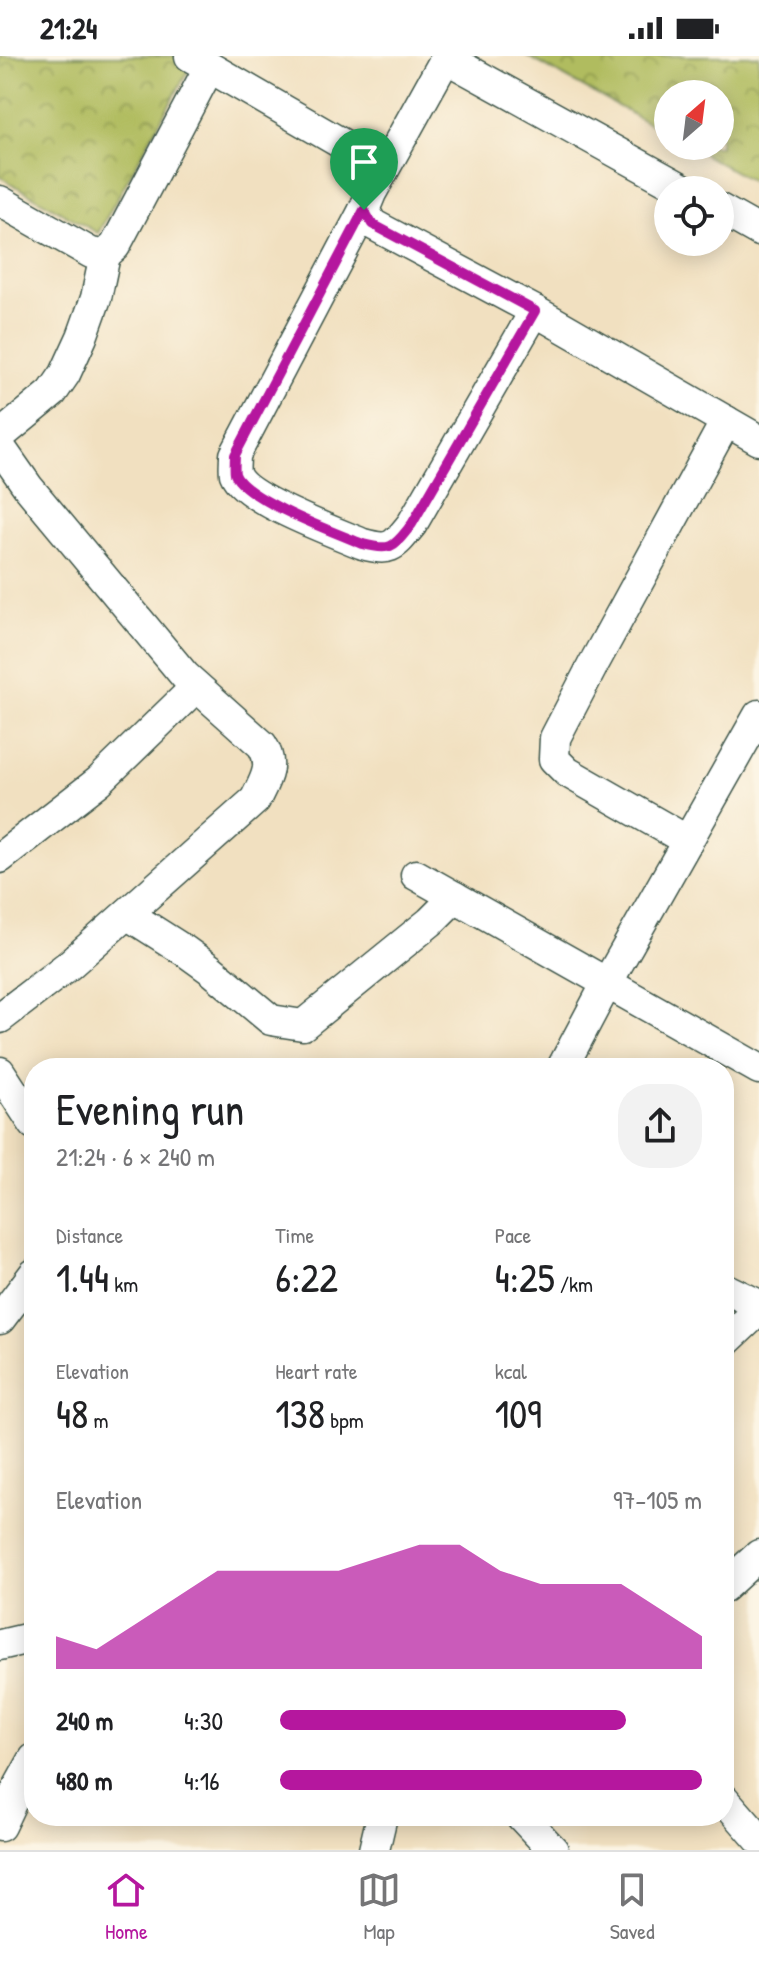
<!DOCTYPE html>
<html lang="en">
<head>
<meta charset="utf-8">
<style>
	:root { --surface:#fff; --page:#f2f2f2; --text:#202124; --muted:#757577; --line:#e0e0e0; --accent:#b5179e }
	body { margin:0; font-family:"Patrick Hand",sans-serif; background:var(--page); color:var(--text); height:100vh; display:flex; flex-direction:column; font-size:30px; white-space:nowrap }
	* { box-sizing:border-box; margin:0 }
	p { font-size:26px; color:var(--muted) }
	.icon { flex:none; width:44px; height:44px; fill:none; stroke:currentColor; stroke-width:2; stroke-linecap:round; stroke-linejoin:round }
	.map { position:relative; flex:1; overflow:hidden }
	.side { position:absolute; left:24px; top:1002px; width:710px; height:768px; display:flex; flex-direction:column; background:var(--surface); border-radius:32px; box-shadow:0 4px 20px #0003 }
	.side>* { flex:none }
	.needle { width:52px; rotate:28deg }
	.fabs { position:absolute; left:654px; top:24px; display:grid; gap:16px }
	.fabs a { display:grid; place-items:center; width:80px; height:80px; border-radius:50%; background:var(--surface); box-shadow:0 4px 20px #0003; font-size:40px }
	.pin { position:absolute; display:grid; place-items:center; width:68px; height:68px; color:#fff; margin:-82px -34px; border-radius:50% 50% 50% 0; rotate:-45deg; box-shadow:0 0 8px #0007 }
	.pin .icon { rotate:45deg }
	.round { display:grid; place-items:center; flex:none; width:84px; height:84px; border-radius:32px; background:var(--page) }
	.overview { display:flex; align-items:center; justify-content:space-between; height:136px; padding:0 32px }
	h1 { font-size:44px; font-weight:600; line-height:60px }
	.stats { display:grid; grid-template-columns:repeat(3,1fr); gap:12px; height:136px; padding:8px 32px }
	.stats div { display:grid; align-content:center }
	.stats b { font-size:40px; font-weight:600 }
	.stats small { font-size:22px; font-weight:400 }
	.stats p { font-size:22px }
	.chart { height:224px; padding:16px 32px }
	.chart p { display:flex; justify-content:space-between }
	.chart svg { width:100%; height:144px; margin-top:8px; fill:var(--accent); opacity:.7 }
	ul { padding:0 32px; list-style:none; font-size:26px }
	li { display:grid; grid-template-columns:128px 96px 1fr; align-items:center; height:60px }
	li i { height:20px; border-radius:10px; background:var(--accent) }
	.status { display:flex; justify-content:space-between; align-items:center; height:56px; padding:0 40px; background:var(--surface); direction:ltr }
	.status svg { height:22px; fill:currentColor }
	.tab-bar { display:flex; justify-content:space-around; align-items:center; height:112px; border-top:2px solid var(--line); background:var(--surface); font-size:22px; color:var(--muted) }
	.tab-bar a { display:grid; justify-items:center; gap:4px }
	.tab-bar .current { color:var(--accent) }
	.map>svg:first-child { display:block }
	.park { fill:url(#park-crowns); stroke:#687c49; stroke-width:2 }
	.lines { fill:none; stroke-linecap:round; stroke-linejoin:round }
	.minor-casing { stroke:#3e5549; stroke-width:33 }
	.minor { stroke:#fff; stroke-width:30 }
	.route-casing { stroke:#fff; stroke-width:16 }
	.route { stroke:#b5179e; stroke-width:10 }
</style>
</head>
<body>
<div class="status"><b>21:24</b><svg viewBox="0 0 49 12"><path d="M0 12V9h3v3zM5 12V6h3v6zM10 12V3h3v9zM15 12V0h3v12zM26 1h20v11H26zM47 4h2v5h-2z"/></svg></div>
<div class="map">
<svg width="759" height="1794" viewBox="0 0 759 1794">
	<defs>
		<pattern id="park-crowns" width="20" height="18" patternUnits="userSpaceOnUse" patternTransform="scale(2)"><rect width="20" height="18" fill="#b0bc5e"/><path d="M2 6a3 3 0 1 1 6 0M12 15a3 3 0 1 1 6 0" fill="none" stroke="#8f9a4e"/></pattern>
	</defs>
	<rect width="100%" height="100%" fill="#fcf5e5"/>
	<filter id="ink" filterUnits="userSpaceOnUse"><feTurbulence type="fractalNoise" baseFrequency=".0125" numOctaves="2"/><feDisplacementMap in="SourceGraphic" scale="16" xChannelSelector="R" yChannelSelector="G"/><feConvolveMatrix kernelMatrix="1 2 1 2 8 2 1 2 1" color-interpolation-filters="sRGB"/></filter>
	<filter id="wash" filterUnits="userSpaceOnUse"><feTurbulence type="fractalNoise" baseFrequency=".006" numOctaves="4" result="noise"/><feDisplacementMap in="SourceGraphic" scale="32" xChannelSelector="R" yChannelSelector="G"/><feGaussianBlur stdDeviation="1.8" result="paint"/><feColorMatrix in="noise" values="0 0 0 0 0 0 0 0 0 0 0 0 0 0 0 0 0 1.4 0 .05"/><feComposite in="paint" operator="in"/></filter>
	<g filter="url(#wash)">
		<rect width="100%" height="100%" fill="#f1e0c0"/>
		<g class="park">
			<path d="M0,0H178L192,8L98,177L0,121Z"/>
			<path d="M527,0H759V129L689,90H720V38H668V78Z"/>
		</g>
	</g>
	<g filter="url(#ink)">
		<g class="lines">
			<g class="minor-casing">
				<g id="minor">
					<path d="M190,0L384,112"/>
					<path d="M447,0L371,137L364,154L372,168L535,255L759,384"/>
					<path d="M446,2L685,134"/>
					<path d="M0,145L91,197L105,199L115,190L209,12"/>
					<path d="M720,153L759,175"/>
					<path d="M364,154L235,399C235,405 234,413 235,418C244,443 337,477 363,488C392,496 394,490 412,468L535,255"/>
					<path d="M0,380L52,337L65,318L82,281L96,242L105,199"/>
					<path d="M0,391L28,431L185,620L262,689C275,709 265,724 255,744L69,909L0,962"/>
					<path d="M688,785L567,716L554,703L555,682L593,609L726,365"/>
					<path d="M0,802L99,725L196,631"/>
					<path d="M416,819L759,1013"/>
					<path d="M127,858L185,895L210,913L271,964L303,969L430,866L455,841"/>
					<path d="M562,1012L607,927L759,659"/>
					<path d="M0,1016L34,1068"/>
					<path d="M724,1232L759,1249"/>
					<path d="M0,1263L34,1218"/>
					<path d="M724,1287L759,1254"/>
					<path d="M724,1531L759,1499"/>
					<path d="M0,1589L34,1581"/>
					<path d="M724,1743L759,1783"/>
					<path d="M521,1760L553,1794"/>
					<path d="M0,1770L19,1730L34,1703"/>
					<path d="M374,1794L382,1760"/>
				</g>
			</g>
			<use href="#minor" class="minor"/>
		</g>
	</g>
	<g class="lines" filter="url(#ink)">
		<g class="route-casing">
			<path id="route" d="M364,154L372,168L535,255L412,468C394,490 393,496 363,488C336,477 244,443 235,418C234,413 235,405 235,399Z"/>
		</g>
		<use href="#route" class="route"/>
	</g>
</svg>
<div class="fabs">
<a><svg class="needle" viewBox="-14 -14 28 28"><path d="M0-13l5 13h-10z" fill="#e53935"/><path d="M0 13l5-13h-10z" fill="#757577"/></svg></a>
<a><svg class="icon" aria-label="locate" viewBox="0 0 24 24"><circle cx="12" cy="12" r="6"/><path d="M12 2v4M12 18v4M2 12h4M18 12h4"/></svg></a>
</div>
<div class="pin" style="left:364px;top:154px;background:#1e9e55"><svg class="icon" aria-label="arrive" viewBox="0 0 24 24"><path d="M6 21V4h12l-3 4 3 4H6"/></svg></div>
<section class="side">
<div class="overview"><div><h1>Evening run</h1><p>21:24 · 6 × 240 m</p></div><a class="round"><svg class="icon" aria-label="share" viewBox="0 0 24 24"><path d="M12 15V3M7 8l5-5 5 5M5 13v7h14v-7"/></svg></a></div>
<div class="stats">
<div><p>Distance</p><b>1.44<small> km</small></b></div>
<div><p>Time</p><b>6:22</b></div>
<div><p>Pace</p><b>4:25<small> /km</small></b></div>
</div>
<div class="stats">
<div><p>Elevation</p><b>48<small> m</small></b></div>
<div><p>Heart rate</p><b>138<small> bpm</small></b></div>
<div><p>kcal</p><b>109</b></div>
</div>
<div class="chart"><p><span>Elevation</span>97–105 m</p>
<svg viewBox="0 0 160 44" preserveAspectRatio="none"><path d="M0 44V34L10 38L20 30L30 22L40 14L50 14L60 14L70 14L80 10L90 6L100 6L110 14L120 18L130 18L140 18L150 26L160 34V44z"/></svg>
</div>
<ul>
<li><b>240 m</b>4:30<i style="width:82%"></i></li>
<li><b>480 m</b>4:16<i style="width:100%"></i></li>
</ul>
</section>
</div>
<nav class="tab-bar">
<a class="current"><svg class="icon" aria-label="home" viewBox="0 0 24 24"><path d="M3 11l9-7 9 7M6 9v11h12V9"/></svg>Home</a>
<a><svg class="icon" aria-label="map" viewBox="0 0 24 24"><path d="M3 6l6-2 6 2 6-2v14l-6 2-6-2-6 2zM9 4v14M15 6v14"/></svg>Map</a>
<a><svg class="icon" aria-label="saved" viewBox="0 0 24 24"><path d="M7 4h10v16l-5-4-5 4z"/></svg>Saved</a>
</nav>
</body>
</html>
